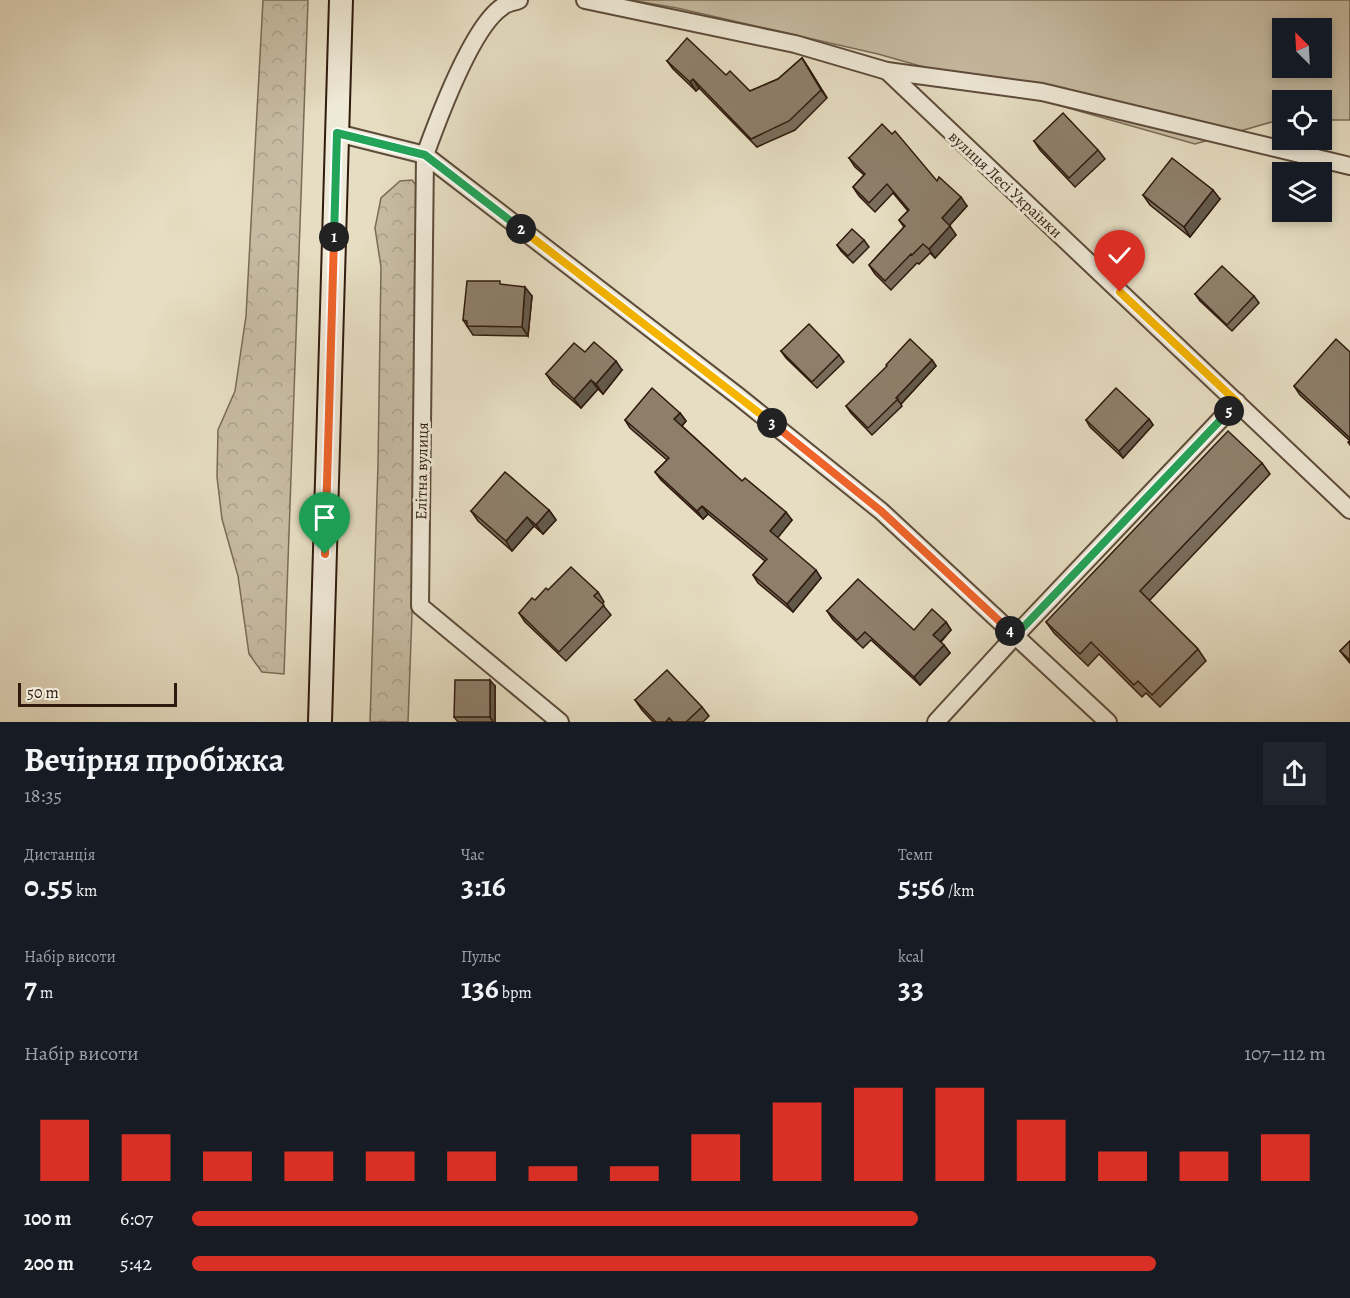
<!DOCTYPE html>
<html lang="uk">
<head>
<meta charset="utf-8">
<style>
	:root { --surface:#171b24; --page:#20242c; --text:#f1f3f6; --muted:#9ea1a6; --accent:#d93025 }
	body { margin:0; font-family:Alegreya,serif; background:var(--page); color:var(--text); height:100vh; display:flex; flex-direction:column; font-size:22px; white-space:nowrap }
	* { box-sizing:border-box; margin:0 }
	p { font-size:20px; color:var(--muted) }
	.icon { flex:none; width:33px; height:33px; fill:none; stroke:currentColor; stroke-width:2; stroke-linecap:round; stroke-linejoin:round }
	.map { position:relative; height:722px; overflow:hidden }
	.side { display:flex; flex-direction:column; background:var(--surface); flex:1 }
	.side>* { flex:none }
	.needle { width:39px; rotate:336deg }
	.tools { position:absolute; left:1272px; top:18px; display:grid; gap:12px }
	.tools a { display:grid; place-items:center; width:60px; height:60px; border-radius:0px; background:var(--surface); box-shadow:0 3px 9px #0003; font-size:30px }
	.scale { position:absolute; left:18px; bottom:15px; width:159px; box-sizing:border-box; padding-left:6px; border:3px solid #2f1a0d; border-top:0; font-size:16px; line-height:21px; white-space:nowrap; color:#2f1a0d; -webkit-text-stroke:4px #efe9d7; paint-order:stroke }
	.pin { position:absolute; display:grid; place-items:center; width:51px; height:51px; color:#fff; margin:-62px -26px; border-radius:50% 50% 50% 0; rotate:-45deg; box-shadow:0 0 6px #0007 }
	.pin .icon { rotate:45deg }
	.km { position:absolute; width:30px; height:30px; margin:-15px; border-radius:50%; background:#222; color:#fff; font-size:16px; line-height:30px; text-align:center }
	.round { display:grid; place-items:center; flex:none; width:63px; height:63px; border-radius:0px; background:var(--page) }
	.summary { display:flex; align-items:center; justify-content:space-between; height:102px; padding:0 24px }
	h1 { font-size:33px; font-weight:600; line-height:45px }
	.metrics { display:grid; grid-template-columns:repeat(3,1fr); gap:9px; height:102px; padding:6px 24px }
	.metrics div { display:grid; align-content:center }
	.metrics b { font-size:30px; font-weight:600 }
	.metrics small { font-size:16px; font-weight:400 }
	.metrics p { font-size:16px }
	.chart { height:168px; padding:12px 24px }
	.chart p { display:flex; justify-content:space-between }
	.chart svg { width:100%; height:108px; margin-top:6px; stroke:var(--accent); stroke-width:6 }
	ul { padding:0 24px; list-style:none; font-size:20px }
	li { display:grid; grid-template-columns:96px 72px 1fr; align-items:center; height:45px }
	li i { height:15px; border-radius:8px; background:var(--accent) }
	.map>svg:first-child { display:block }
	.grass { fill:#c7bca3; stroke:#7b6b58; stroke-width:1.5; fill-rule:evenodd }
	.forest { fill:url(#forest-crowns); stroke:#7b6b58; stroke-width:1.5 }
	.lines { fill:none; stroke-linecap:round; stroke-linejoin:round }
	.minor-casing { stroke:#5d4b3a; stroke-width:20 }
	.secondary-casing { stroke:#2f1a0d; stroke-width:26 }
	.minor { stroke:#efe9d7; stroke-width:16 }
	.secondary { stroke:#efe9d7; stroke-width:22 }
	.wall { fill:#7a6d5c; stroke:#2f1a0d; stroke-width:1.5 }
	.shaded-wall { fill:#63594b; stroke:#2f1a0d; stroke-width:1.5 }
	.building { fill:#8e7f6b; stroke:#2f1a0d; stroke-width:1.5 }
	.split-1-casing { stroke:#fff; stroke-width:12 }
	.split-2-casing { stroke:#fff; stroke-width:12 }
	.split-3-casing { stroke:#fff; stroke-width:12 }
	.split-4-casing { stroke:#fff; stroke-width:12 }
	.split-5-casing { stroke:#fff; stroke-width:12 }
	.split-6-casing { stroke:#fff; stroke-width:12 }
	.split-1 { stroke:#f0652b; stroke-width:8 }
	.split-2 { stroke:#22a559; stroke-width:8 }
	.split-3 { stroke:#f5b400; stroke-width:8 }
	.split-4 { stroke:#f0652b; stroke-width:8 }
	.split-5 { stroke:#22a559; stroke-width:8 }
	.split-6 { stroke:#f5b400; stroke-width:8 }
	.labels { text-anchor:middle; stroke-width:6; stroke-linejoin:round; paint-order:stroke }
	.street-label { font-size:16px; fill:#2f1a0d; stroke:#efe9d7 }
</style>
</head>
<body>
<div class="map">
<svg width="1350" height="722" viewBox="0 0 1350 722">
	<defs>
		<pattern id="forest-crowns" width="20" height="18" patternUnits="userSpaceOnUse" patternTransform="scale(1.5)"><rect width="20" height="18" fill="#c7bca3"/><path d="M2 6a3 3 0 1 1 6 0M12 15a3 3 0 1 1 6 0" fill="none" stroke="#aba18b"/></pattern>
	</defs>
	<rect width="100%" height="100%" fill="#e6ddc2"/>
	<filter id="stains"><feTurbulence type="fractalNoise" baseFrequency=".00333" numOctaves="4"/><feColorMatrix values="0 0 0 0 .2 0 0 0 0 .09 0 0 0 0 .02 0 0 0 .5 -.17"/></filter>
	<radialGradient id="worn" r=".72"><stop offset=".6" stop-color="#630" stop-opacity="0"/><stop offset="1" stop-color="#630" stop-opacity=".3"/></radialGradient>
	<path class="grass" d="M630,0H1350V120H1322V100H1282V119L1195,144L878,54L677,8ZM1282,28H1322V68H1282Z"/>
	<g class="forest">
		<path d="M263,0H308L284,674L262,672L249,654L238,576L222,519L217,477L218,430L235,391L246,316Z"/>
		<path d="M412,180L419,189L416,504L408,722H370L378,464L381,267L375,228L381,198L400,181Z"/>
	</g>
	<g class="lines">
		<g class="minor-casing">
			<g id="minor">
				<path d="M519,0C514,2 506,3 502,7C472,27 438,119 425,155L420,606L560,722"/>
				<path d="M585,0L795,44L887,71L1350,510"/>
				<path d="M887,71L1042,92L1350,166"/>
				<path d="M337,133L425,155L738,396L881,511L1108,722"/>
				<path d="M936,722L1015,636L1237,402"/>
			</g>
		</g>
		<g class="secondary-casing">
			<path id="secondary" d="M320,722L341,0"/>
		</g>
		<use href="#minor" class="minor"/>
		<use href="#secondary" class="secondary"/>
	</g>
	<g class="wall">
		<path d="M802,58L827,98L795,130L757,147L699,88L696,91L673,69L667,61L726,75L750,91L778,79Z"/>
		<path d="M1034,141L1098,150L1105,159L1075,187L1040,150Z"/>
		<path d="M849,158L937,181L967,206L949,226L956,235L935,258L930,253L919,264L917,263L891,290L875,274L869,265L904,227L899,220L908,211L893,193L875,212L859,196L853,187L864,175L855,167Z"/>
		<path d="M1143,195L1220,199L1190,237L1150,205Z"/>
		<path d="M864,240L869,247L853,263L841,251L837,245Z"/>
		<path d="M503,285L532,296L528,336L473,335L463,320Z"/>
		<path d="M1195,294L1254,296L1259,303L1232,331L1200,301Z"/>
		<path d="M781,351L839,355L844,362L817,388L786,358Z"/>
		<path d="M1350,352V445L1348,442L1350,441L1300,395L1294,386Z"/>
		<path d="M932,360L936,366L901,404L902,406L872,435L851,413L846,406Z"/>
		<path d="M622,370L603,394L598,389L581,408L553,384L546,374Z"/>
		<path d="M680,413L686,421L682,426L742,481L792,520L777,538L821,578L793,612L758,583L753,575L765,561L708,514L703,519L661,480L655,472L667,460L630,428L625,420Z"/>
		<path d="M1149,419L1153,425L1123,458L1090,427L1086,420Z"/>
		<path d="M1262,463L1270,474L1149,601L1198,649L1206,661L1160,707L1146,693L1142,697L1099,654L1088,666L1054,633L1046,622Z"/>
		<path d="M549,510L556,520L543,534L534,526L512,551L478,521L471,511Z"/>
		<path d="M548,590L598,592L604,602L602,604L611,615L566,661L525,622L519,613Z"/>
		<path d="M827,611L914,630L946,622L951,630L941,642L950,653L920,685L871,640L863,648L833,620Z"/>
		<path d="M1350,641V663L1340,651Z"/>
		<path d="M495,686V722H458L454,717Z"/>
		<path d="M635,700L702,707L709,716L703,722H653L642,710Z"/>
	</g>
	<g class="shaded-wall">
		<path d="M802,58L808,67L827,98L821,90Z"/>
		<path d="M693,79L699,88L696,91L690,82Z"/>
		<path d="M1213,190L1220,199L1190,237L1184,227Z"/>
		<path d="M961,197L967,206L948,227L942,218Z"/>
		<path d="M950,226L956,235L935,258L929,249Z"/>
		<path d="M525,287L532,296L528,336L522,327Z"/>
		<path d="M932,360L936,366L901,404L896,398Z"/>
		<path d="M616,361L622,370L603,394L596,384Z"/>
		<path d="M591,380L598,389L581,408L574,399Z"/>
		<path d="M680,413L686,421L680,428L674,419Z"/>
		<path d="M1149,419L1153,425L1123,458L1119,451Z"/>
		<path d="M702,506L708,514L703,519L697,511Z"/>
		<path d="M549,510L556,520L543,534L536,525Z"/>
		<path d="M786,512L792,520L776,540L770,531Z"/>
		<path d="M527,517L534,526L512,551L506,541Z"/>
		<path d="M816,570L821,578L793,612L787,604Z"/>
		<path d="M946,622L951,630L939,643L933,635Z"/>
		<path d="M944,645L950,653L920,685L914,677Z"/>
		<path d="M490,680L495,686V722H493L490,717Z"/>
	</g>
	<g class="building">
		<path d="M687,38L726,75L730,71L750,91L778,79L802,58L821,90L789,121L751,139L693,79L690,82L667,61Z"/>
		<path d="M1063,113L1098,150L1069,178L1034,141Z"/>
		<path d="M882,124L892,134L895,131L937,181L939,177L961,197L942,218L950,226L929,249L923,244L912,255L911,254L885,281L869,265L905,226L899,220L909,210L887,184L869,203L853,187L865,174L849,158Z"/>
		<path d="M1172,158L1213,190L1184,227L1143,195Z"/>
		<path d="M852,229L864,240L848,256L837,245Z"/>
		<path d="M1222,266L1254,296L1227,325L1195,294Z"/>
		<path d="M467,281H500V284L525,287L522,327L467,326V321L463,320Z"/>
		<path d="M809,324L839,355L812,382L781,351Z"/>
		<path d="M910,339L932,360L896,398L898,399L868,428L846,406L887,366L886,365Z"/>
		<path d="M1336,339L1350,352V438L1294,386Z"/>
		<path d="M594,342L616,361L596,384L591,380L574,399L546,374L574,343L585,352Z"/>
		<path d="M652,388L680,413L674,419L742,481L745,478L786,512L770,531L816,570L787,604L753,575L767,559L702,506L697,511L655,472L669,458L625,420Z"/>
		<path d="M1116,388L1149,419L1119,451L1086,420Z"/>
		<path d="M1228,431L1262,463L1140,591L1198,649L1152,695L1138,681L1134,685L1091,642L1080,654L1046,622Z"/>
		<path d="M505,472L549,510L536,525L527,517L506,541L471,511Z"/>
		<path d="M571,567L598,592L594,596L604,605L559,652L519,613L532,598L535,600L546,588L548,590Z"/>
		<path d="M858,579L914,630L932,609L946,622L933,635L944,645L914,677L865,632L857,640L827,611Z"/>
		<path d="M1350,641V660L1340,651Z"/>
		<path d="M667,670L702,707L686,722H673L669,718L666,722H656L635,700Z"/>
		<path d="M455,680H490V717H454Z"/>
	</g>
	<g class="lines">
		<g class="split-1-casing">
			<path id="split-1" d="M325,554L334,237"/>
		</g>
		<g class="split-2-casing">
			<path id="split-2" d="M334,237L337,133L425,155L521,229"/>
		</g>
		<g class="split-3-casing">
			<path id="split-3" d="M521,229L772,423"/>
		</g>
		<g class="split-4-casing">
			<path id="split-4" d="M772,423L881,511L1010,631"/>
		</g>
		<g class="split-5-casing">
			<path id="split-5" d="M1010,631L1015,636L1229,411"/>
		</g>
		<g class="split-6-casing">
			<path id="split-6" d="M1120,292L1237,402L1229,411"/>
		</g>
		<use href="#split-1" class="split-1"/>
		<use href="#split-2" class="split-2"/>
		<use href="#split-3" class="split-3"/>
		<use href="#split-4" class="split-4"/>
		<use href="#split-5" class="split-5"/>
		<use href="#split-6" class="split-6"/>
	</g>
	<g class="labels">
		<g class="street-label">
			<text transform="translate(1006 184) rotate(43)" y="6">вулиця Лесі Українки</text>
			<text transform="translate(421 471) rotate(-89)" y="6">Елітна вулиця</text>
		</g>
	</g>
	<rect width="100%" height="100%" filter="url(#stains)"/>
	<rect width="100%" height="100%" fill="url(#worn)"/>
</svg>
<div class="tools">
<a><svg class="needle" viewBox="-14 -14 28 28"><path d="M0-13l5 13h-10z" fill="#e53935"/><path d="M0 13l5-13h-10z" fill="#9ea1a6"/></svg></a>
<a><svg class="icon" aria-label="locate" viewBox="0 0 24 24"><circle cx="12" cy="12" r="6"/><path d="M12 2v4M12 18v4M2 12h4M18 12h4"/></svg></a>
<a><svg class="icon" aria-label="layers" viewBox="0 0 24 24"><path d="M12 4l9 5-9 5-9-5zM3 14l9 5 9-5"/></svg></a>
</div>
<div class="scale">50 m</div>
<div class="pin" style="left:325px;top:554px;background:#1e9e55"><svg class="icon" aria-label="arrive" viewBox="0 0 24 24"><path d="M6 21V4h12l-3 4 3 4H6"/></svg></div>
<div class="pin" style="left:1120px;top:292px;background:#d93025"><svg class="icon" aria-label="check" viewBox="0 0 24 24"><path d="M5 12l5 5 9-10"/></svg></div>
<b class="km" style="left:334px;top:237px">1</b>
<b class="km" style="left:521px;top:229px">2</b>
<b class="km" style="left:772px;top:423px">3</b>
<b class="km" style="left:1010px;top:631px">4</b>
<b class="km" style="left:1229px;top:411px">5</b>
</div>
<section class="side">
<div class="summary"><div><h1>Вечірня пробіжка</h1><p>18:35</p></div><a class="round"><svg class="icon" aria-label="share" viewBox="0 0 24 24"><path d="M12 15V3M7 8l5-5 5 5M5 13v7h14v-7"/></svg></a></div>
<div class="metrics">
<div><p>Дистанція</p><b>0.55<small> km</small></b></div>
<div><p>Час</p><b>3:16</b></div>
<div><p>Темп</p><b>5:56<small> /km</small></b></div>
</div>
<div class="metrics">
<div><p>Набір висоти</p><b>7<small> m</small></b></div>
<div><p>Пульс</p><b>136<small> bpm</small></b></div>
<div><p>kcal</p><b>33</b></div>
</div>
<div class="chart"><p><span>Набір висоти</span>107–112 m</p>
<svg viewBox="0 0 160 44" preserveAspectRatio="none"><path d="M5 44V19M15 44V25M25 44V32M35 44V32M45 44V32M55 44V32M65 44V38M75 44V38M85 44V25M95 44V12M105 44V6M115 44V6M125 44V19M135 44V32M145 44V32M155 44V25"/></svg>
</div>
<ul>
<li><b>100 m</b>6:07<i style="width:64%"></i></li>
<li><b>200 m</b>5:42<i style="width:85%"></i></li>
</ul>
</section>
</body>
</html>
